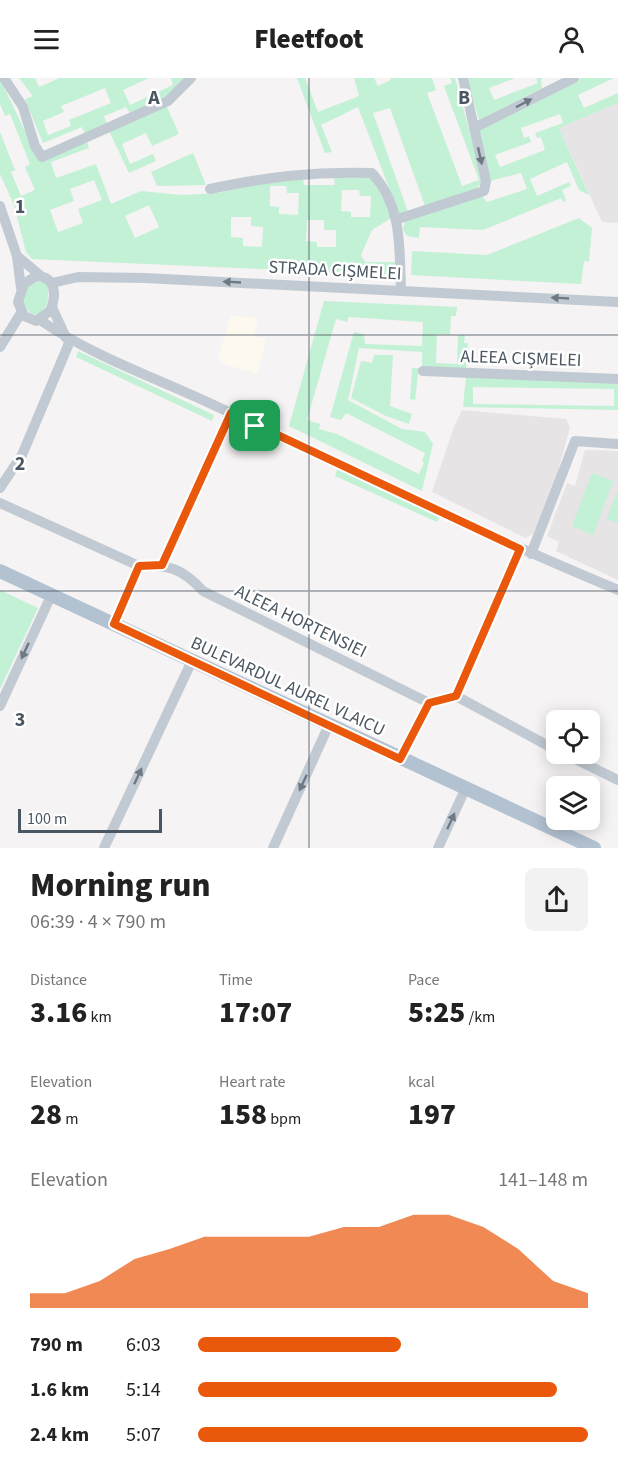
<!DOCTYPE html>
<html lang="en">
<head>
<meta charset="utf-8">
<style>
	:root { --surface:#fff; --page:#f2f2f2; --text:#222; --muted:#767676; --accent:#ea580c }
	body { margin:0; font-family:"Source Sans 3",sans-serif; background:var(--page); color:var(--text); height:100vh; display:flex; flex-direction:column; font-size:22px; white-space:nowrap }
	* { box-sizing:border-box; margin:0 }
	p { font-size:20px; color:var(--muted) }
	.icon { flex:none; width:33px; height:33px; fill:none; stroke:currentColor; stroke-width:2; stroke-linecap:round; stroke-linejoin:round }
	.map { position:relative; height:770px; overflow:hidden }
	.sheet { display:flex; flex-direction:column; background:var(--surface); flex:1 }
	.sheet>* { flex:none }
	.controls { position:absolute; left:546px; top:632px; display:grid; gap:12px }
	.controls a { display:grid; place-items:center; width:54px; height:54px; border-radius:9px; background:var(--surface); box-shadow:0 3px 15px #0003; font-size:30px }
	.scale { position:absolute; left:18px; bottom:15px; width:144px; box-sizing:border-box; padding-left:6px; border:3px solid #4a5661; border-top:0; font-size:16px; line-height:21px; white-space:nowrap; color:#4a5661; -webkit-text-stroke:4px #fff; paint-order:stroke }
	.pin { position:absolute; display:grid; place-items:center; width:51px; height:51px; color:#fff; margin:-26px; border-radius:12px; box-shadow:0 3px 9px #0006 }
	.round { display:grid; place-items:center; flex:none; width:63px; height:63px; border-radius:9px; background:var(--page) }
	.head { display:flex; align-items:center; justify-content:space-between; height:102px; padding:0 30px }
	h1 { font-size:33px; font-weight:800; line-height:45px }
	.metrics { display:grid; grid-template-columns:repeat(3,1fr); gap:9px; height:102px; padding:6px 30px }
	.metrics div { display:grid; align-content:center }
	.metrics b { font-size:30px; font-weight:800 }
	.metrics small { font-size:16px; font-weight:400 }
	.metrics p { font-size:16px }
	.chart { height:168px; padding:12px 30px }
	.chart p { display:flex; justify-content:space-between }
	.chart svg { width:100%; height:108px; margin-top:6px; fill:var(--accent); opacity:.7 }
	ul { padding:0 30px; list-style:none; font-size:20px }
	li { display:grid; grid-template-columns:96px 72px 1fr; align-items:center; height:45px }
	li i { height:15px; border-radius:8px; background:var(--accent) }
	header { display:flex; justify-content:space-between; align-items:center; height:78px; padding:0 30px; background:var(--surface); font-size:27px; font-weight:800 }
	.map>svg:first-child { display:block }
	.commercial { fill:#fdf9ef }
	.education { fill:#e6e4e5 }
	.green { fill:#c3f1d5; fill-rule:evenodd }
	.lines { fill:none; stroke-linecap:round; stroke-linejoin:round }
	.minor { stroke:#c1cad2; stroke-width:10 }
	.major { stroke:#b3c2d1; stroke-width:14 }
	.oneway { fill:#6e7983 }
	.route-casing { stroke:#fff; stroke-width:12 }
	.route { stroke:#ea580c; stroke-width:8 }
	.grid { fill:none; stroke:#4a5661; stroke-width:1.5; stroke-opacity:0.55 }
	.labels { text-anchor:middle; stroke-width:5; stroke-linejoin:round; paint-order:stroke }
	.street-label { font-size:18px; fill:#4a5661; stroke:#fff }
	.grid-label { font-size:20px; text-anchor:middle; font-weight:bold; fill:#4a5661; stroke:#fff; stroke-width:5; stroke-linejoin:round; paint-order:stroke }
</style>
</head>
<body>
<header><svg class="icon" aria-label="menu" viewBox="0 0 24 24"><path d="M4 6h16M4 12h16M4 18h16"/></svg>Fleetfoot<svg class="icon" aria-label="person" viewBox="0 0 24 24"><circle cx="12" cy="8" r="4"/><path d="M4 21q1-7 8-7t8 7"/></svg></header>
<div class="map">
<svg width="618" height="770" viewBox="0 0 618 770">
	<rect width="100%" height="100%" fill="#f5f3f3"/>
	<path class="commercial" d="M231,238L258,240L254,258L266,261L257,296L221,285L218,280Z"/>
	<g class="education">
		<path d="M618,25V145L602,144L559,50Z"/>
		<path d="M462,332L566,341L570,350L553,410L533,456L526,460L432,414L454,349Z"/>
		<path d="M585,372L618,373V502L556,473L559,464L547,458L567,405L575,408Z"/>
	</g>
	<g class="green">
		<path d="M19,0H35L39,9L60,0H149L123,12L130,27L173,7L171,0H185L167,19L131,37L126,29L104,38L107,46L85,56L82,49L43,65L25,21L33,18ZM105,10L111,25L69,42L71,48L48,57L43,43L64,34L61,28Z"/>
		<path d="M297,0H305L318,34L359,18L354,0H374L378,8L391,2L390,0H432L436,12L427,15L462,108L479,102L444,8L452,5L450,0H455L483,103L476,111L425,128L390,30L373,35L408,134L399,136L358,29L321,47L332,74L325,75Z"/>
		<path d="M467,0H515L489,10L494,22L538,5L536,0H543L541,2L542,10L479,42Z"/>
		<path d="M581,0H614L578,17L584,30L618,15V25L559,50L589,117L579,112L567,84L530,101L537,118L569,104L571,108L562,112L566,122L563,124L561,120L483,152L420,149L419,160L407,158L403,151L405,143L481,117L487,124L527,111L521,95L490,103L478,50ZM560,36L563,45L535,55L537,60L541,59L545,72L500,89L495,77L531,64L529,58L524,60L521,50Z"/>
		<path d="M0,1L39,82L87,63L89,70L51,84L56,100L96,86L111,126L141,113L181,117L218,115L275,101L303,100L304,107H335L334,100L371,99L393,139L372,152L361,177L365,184H398V197L32,181L26,174L14,127L0,96V54L15,92L11,94L21,118L35,112L25,89L30,86L10,36L5,38L0,26ZM94,102L102,122L78,131L83,145L58,154L50,132L74,123L70,111ZM270,108H286L287,115H299L298,137L279,136V129L270,128ZM342,112H359L360,118H371L370,139H351V134L341,133ZM149,127L159,149L135,160L125,138ZM231,139H251V148L263,149L262,169L243,168V160L231,159ZM307,142H324V152H336V169H317V164L306,163Z"/>
		<path d="M166,27L179,56L152,68L146,55L122,66L130,86L153,76L156,83L129,95L109,53Z"/>
		<path d="M193,75L206,107L157,108L151,94Z"/>
		<path d="M579,140L592,150L589,184L584,183L581,206L411,197L412,173L487,177Z"/>
		<path d="M40,202L47,204C50,218 49,237 32,237L22,225V213Z"/>
		<path d="M324,223L457,229L456,238H451L450,257L437,256L436,285L457,286L458,257H465L464,265H468L466,293L418,296L415,322L410,321L412,290H422V274L359,270L348,322L402,351L425,354L433,366L422,413L289,348ZM349,239L423,244L422,268L365,266L364,256L354,254L330,339L341,342L346,335L425,375L422,383L424,385L419,396L337,356L319,351L320,346L307,342L336,241L347,244Z"/>
		<path d="M78,273L214,337L212,343L76,279Z"/>
		<path d="M374,277H393L390,328L412,336L409,346L386,338L351,320L361,283L372,285Z"/>
		<path d="M466,298L618,305V332L463,329ZM473,309L614,311V328L473,326Z"/>
		<path d="M337,391L440,439L437,444L335,398Z"/>
		<path d="M592,395L613,403L593,457L572,448Z"/>
		<path d="M618,412V445L607,441Z"/>
		<path d="M0,512L38,530L0,611Z"/>
	</g>
	<g class="lines">
		<g class="minor">
			<path d="M4,0L23,29L35,68L42,79L168,23L191,0"/>
			<path d="M474,50L574,0"/>
			<path d="M210,111C267,99 314,93 372,95C403,130 399,168 401,212"/>
			<path d="M0,128L17,178L21,210"/>
			<path d="M398,141L484,113L486,103L463,0"/>
			<path d="M17,178L41,198"/>
			<path d="M36,198C56,198 57,218 50,233L36,243L24,238L18,224L24,206Z"/>
			<path d="M52,205L78,199L145,200L618,224"/>
			<path d="M52,229L66,260"/>
			<path d="M40,242C95,280 160,301 220,330C352,393 483,456 618,512"/>
			<path d="M0,269L21,235"/>
			<path d="M423,293L618,301"/>
			<path d="M0,410L22,377L70,263"/>
			<path d="M0,425L139,488C169,486 183,491 203,513L429,625"/>
			<path d="M531,476L575,363L618,366"/>
			<path d="M162,487L231,335"/>
			<path d="M114,546L139,488"/>
			<path d="M456,618L556,672"/>
			<path d="M0,628L50,520"/>
			<path d="M563,675L618,702"/>
			<path d="M400,681L429,625L456,618L520,471"/>
			<path d="M104,770L190,587"/>
			<path d="M273,770L327,651"/>
			<path d="M438,770L463,716"/>
		</g>
		<path class="major" d="M0,493L594,770"/>
	</g>
	<defs><path id="oneway-solid" d="M-6-.8H1V-3.2L6.5 0L1 3.2V.8H-6Z" transform="scale(1.5)"/></defs>
	<g class="oneway">
		<use href="#oneway-solid" transform="translate(524 25) rotate(-28)"/>
		<use href="#oneway-solid" transform="translate(480 78) rotate(77)"/>
		<use href="#oneway-solid" transform="translate(232 204) rotate(-177)"/>
		<use href="#oneway-solid" transform="translate(560 220) rotate(-177)"/>
		<use href="#oneway-solid" transform="translate(25 573) rotate(115)"/>
		<use href="#oneway-solid" transform="translate(138 698) rotate(-65)"/>
		<use href="#oneway-solid" transform="translate(303 705) rotate(115)"/>
		<use href="#oneway-solid" transform="translate(451 743) rotate(-65)"/>
	</g>
	<g class="lines">
		<g class="route-casing">
			<path id="route" d="M231,335L520,471L456,618L429,625L400,681L114,546L139,488L162,487Z"/>
		</g>
		<use href="#route" class="route"/>
	</g>
	<path class="grid" d="M309,0V770M0,257H618M0,513H618"/>
	<g class="labels">
		<g class="street-label">
			<text transform="translate(335 192) rotate(3)" y="6">STRADA CIȘMELEI</text>
			<text transform="translate(521 280) rotate(2)" y="6">ALEEA CIȘMELEI</text>
			<text transform="translate(301 543) rotate(26)" y="6">ALEEA HORTENSIEI</text>
			<text transform="translate(288 608) rotate(25)" y="6">BULEVARDUL AUREL VLAICU</text>
		</g>
	</g>
	<g class="grid-label">
		<text x="154" y="26">A</text>
		<text x="464" y="26">B</text>
		<text x="20" y="135">1</text>
		<text x="20" y="392">2</text>
		<text x="20" y="648">3</text>
	</g>
</svg>
<div class="controls">
<a><svg class="icon" aria-label="locate" viewBox="0 0 24 24"><circle cx="12" cy="12" r="6"/><path d="M12 2v4M12 18v4M2 12h4M18 12h4"/></svg></a>
<a><svg class="icon" aria-label="layers" viewBox="0 0 24 24"><path d="M12 4l9 5-9 5-9-5zM3 14l9 5 9-5"/></svg></a>
</div>
<div class="scale">100 m</div>
<div class="pin" style="left:255px;top:348px;background:#1e9e55"><svg class="icon" aria-label="arrive" viewBox="0 0 24 24"><path d="M6 21V4h12l-3 4 3 4H6"/></svg></div>
</div>
<section class="sheet">
<div class="head"><div><h1>Morning run</h1><p>06:39 · 4 × 790 m</p></div><a class="round"><svg class="icon" aria-label="share" viewBox="0 0 24 24"><path d="M12 15V3M7 8l5-5 5 5M5 13v7h14v-7"/></svg></a></div>
<div class="metrics">
<div><p>Distance</p><b>3.16<small> km</small></b></div>
<div><p>Time</p><b>17:07</b></div>
<div><p>Pace</p><b>5:25<small> /km</small></b></div>
</div>
<div class="metrics">
<div><p>Elevation</p><b>28<small> m</small></b></div>
<div><p>Heart rate</p><b>158<small> bpm</small></b></div>
<div><p>kcal</p><b>197</b></div>
</div>
<div class="chart"><p><span>Elevation</span>141–148 m</p>
<svg viewBox="0 0 160 44" preserveAspectRatio="none"><path d="M0 44V38L10 38L20 33L30 24L40 20L50 15L60 15L70 15L80 15L90 11L100 11L110 6L120 6L130 11L140 20L150 33L160 38V44z"/></svg>
</div>
<ul>
<li><b>790 m</b>6:03<i style="width:52%"></i></li>
<li><b>1.6 km</b>5:14<i style="width:92%"></i></li>
<li><b>2.4 km</b>5:07<i style="width:100%"></i></li>
</ul>
</section>
</body>
</html>
